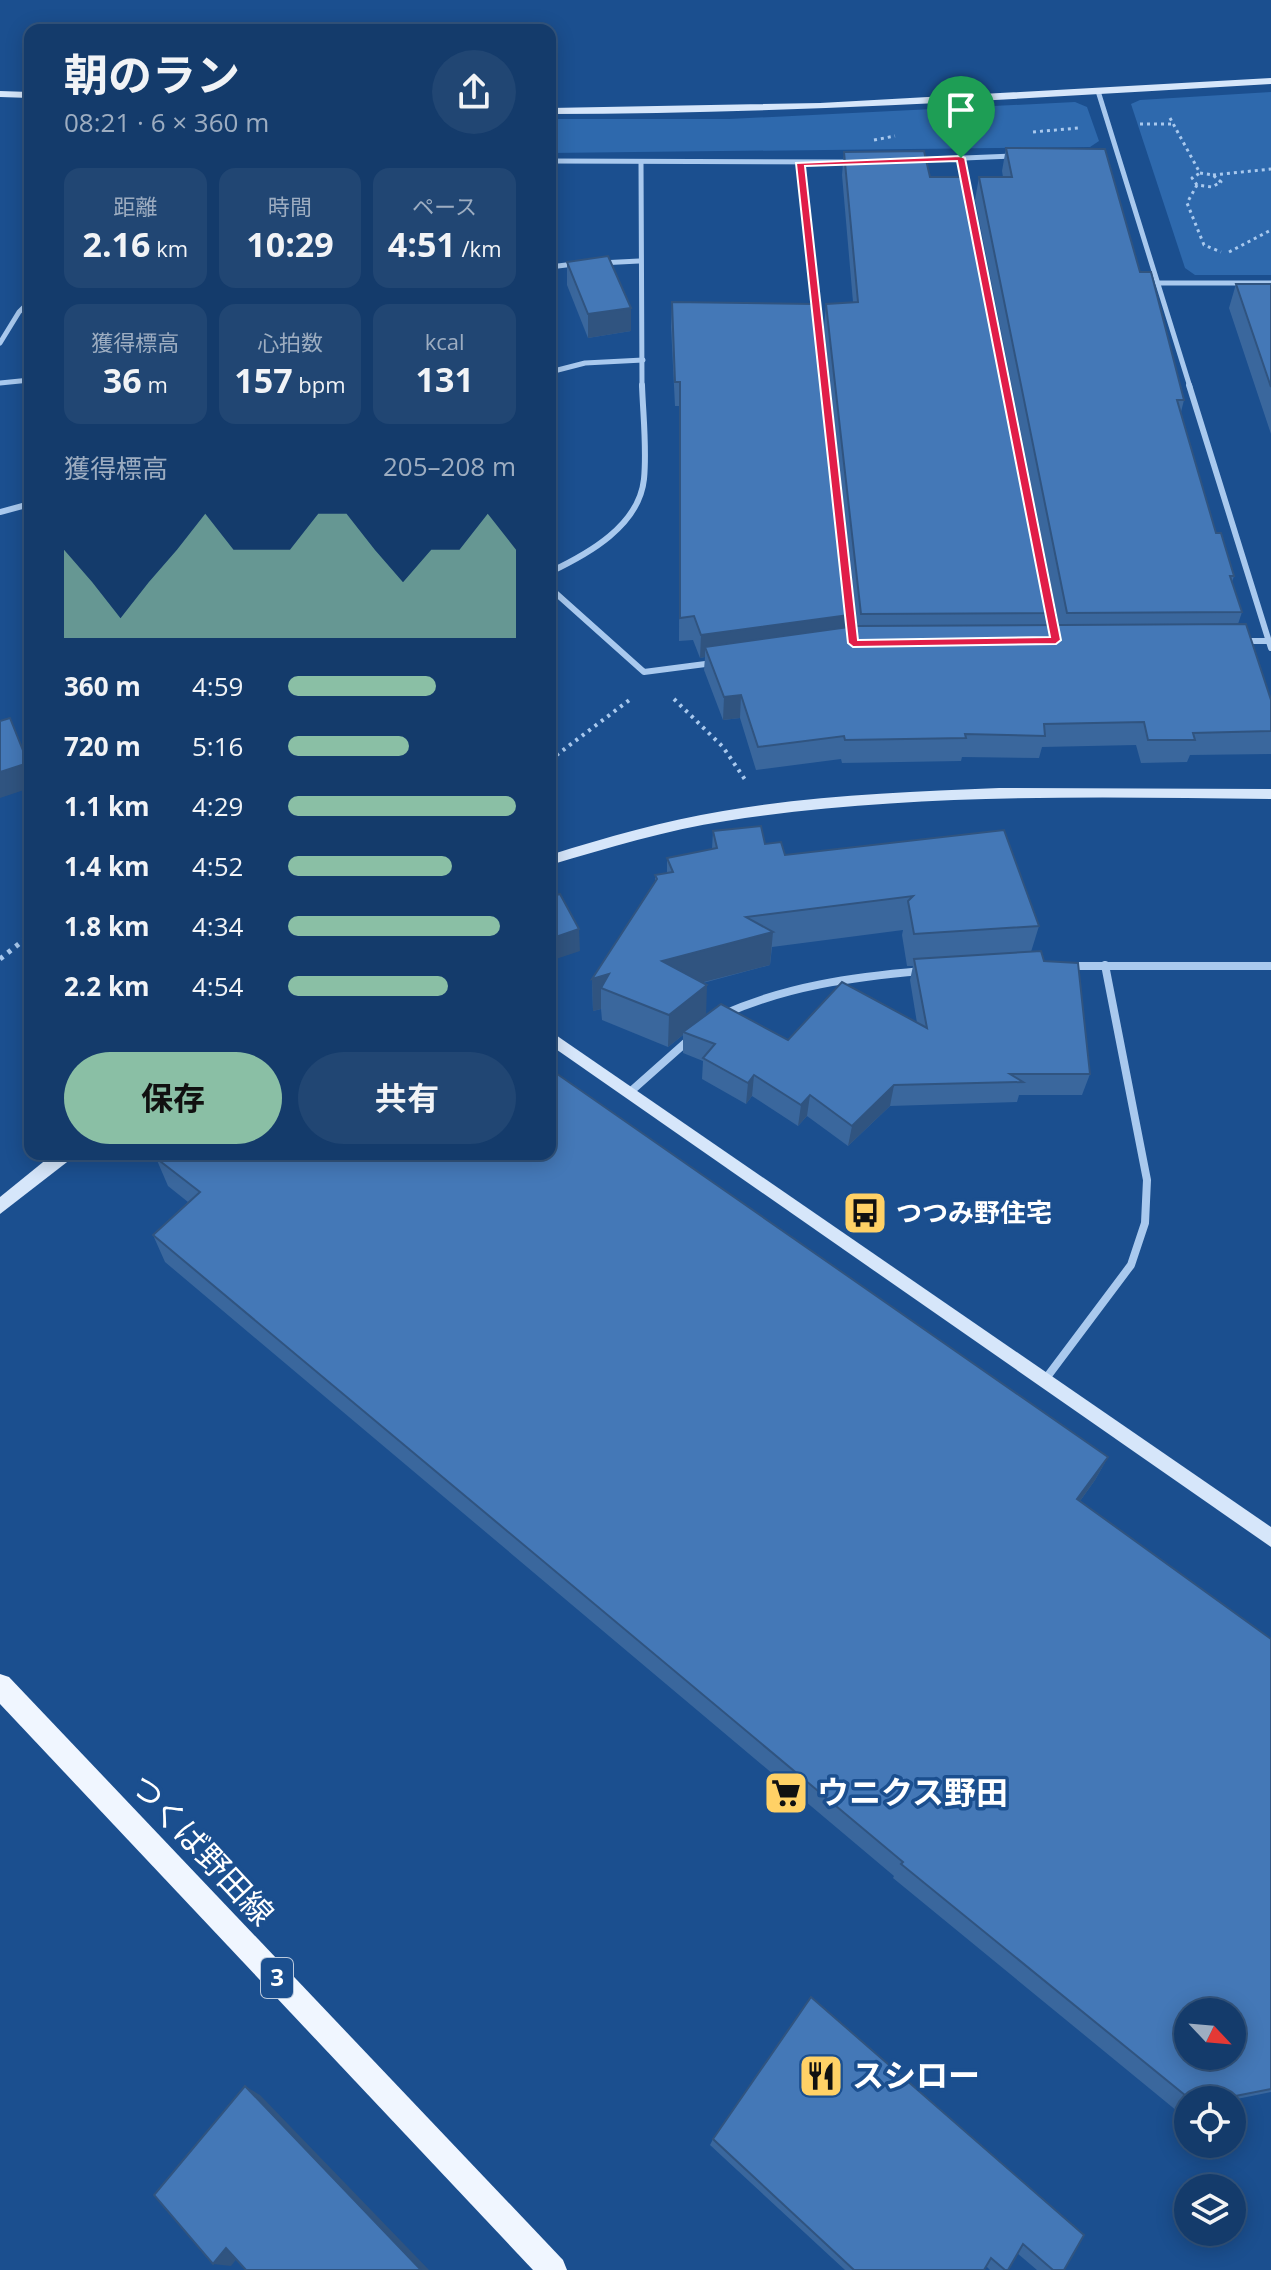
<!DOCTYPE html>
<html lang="ja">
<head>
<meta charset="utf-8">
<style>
	:root { --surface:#143b6b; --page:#214673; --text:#f1f3f6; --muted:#9dadc1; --line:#33557e; --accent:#8abfa5 }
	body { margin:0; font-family:"Open Sans","Noto Sans JP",sans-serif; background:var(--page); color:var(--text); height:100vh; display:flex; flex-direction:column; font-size:30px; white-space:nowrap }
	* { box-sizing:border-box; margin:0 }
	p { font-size:26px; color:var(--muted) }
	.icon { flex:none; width:44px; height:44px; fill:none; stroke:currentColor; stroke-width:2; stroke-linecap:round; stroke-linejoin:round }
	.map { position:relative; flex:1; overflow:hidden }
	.side { position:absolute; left:24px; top:24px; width:532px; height:1136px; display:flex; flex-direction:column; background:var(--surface); border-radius:16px; box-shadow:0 4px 20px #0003,0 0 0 2px var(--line) }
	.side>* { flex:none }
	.needle { width:52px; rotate:116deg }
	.buttons { position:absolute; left:1174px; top:1998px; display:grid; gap:16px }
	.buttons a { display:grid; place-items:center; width:72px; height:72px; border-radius:50%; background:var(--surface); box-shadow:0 4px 20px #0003,0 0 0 2px var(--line); font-size:40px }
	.pin { position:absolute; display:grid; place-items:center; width:68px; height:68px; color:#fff; margin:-82px -34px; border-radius:50% 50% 50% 0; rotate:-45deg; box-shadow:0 0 8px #0007 }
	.pin .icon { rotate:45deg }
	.round { display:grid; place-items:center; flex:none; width:84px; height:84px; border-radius:42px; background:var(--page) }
	.headline { display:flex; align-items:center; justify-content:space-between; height:136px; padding:0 40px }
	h1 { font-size:44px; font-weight:700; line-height:60px }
	.metrics { display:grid; grid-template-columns:repeat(3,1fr); gap:12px; height:136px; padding:8px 40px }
	.metrics div { display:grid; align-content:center; border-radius:16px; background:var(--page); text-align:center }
	.metrics b { font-size:34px; font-weight:700 }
	.metrics small { font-size:22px; font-weight:400 }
	.metrics p { font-size:22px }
	.chart { height:224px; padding:16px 40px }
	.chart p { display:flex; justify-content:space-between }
	.chart svg { width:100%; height:144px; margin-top:8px; fill:var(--accent); opacity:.7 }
	.primary-button { display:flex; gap:16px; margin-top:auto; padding:16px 40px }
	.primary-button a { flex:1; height:92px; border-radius:48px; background:var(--accent); color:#111; font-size:32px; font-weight:700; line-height:92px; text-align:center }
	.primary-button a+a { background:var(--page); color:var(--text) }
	ul { padding:0 40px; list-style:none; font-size:26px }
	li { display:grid; grid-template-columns:128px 96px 1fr; align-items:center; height:60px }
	li i { height:20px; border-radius:10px; background:var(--accent) }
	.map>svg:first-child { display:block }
	.green { fill:#2e69ad }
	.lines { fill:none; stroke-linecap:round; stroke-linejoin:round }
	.path-far2 { stroke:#a9c9ee; stroke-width:3; stroke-dasharray:3 4; stroke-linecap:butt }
	.path-far1 { stroke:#a9c9ee; stroke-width:4; stroke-dasharray:3 5; stroke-linecap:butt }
	.path { stroke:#a9c9ee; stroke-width:5; stroke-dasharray:4 6; stroke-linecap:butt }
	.street-far2 { stroke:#a9c9ee; stroke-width:5 }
	.street-far1 { stroke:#a9c9ee; stroke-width:6 }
	.street { stroke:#a9c9ee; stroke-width:8 }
	.secondary { fill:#d6e6fa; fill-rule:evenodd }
	.primary { fill:#f0f6ff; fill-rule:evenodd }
	.wall { fill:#3a679d; fill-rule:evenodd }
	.shaded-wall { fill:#305480 }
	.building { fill:#4478b7; stroke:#305480; stroke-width:2; fill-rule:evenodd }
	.route { fill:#e11d48; stroke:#fff; stroke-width:2; fill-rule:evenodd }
	.labels { text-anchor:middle; stroke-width:7; stroke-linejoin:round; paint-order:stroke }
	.shield { fill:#1b4f8f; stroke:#bbcadd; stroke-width:2 }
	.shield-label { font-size:24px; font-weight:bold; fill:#fff }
	.poi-label { font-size:26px; font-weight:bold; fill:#fff; stroke:#1b4f8f; text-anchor:start }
	.near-poi-label { font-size:32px; font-weight:bold; fill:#fff; stroke:#1b4f8f; text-anchor:start }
	.near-street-label { font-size:32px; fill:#fff; stroke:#1b4f8f }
</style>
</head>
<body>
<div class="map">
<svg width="1271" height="2270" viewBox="0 0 1271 2270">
	<rect width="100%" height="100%" fill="#1b4f8f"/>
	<g class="green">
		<path d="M1271,92V275H1195L1185,268L1131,104L1140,100Z"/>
		<path d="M1075,102L1087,107L1099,141L1090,147L550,153V119H729Z"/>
	</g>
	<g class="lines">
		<g class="path-far2">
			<path d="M1170,118L1200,173"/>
			<path d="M1140,124H1171"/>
			<path d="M1033,132L1078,128"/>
			<path d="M874,140L895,136"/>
			<path d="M1200,173L1213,175L1221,182L1212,187L1197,185L1192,178Z"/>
			<path d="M1213,175L1271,169"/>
			<path d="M1197,185L1187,203L1204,245L1221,252"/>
			<path d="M1229,252L1271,230"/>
		</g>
		<g class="path-far1">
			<path d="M674,699L723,747L746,781"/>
			<path d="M550,760L632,698"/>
		</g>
		<path class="path" d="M0,959L30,935"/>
		<g class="street-far2">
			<path d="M1098,91L1190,387"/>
			<path d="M961,158L966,185"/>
			<path d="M915,160L1013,156"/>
			<path d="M550,161L853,162"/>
			<path d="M641,162L642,387"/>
			<path d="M800,163L825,387"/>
			<path d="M600,263L639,261"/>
			<path d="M550,267L574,264"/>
			<path d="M1158,283H1271"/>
			<path d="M0,343L19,312L30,301"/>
			<path d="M550,372L585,363L643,360"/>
			<path d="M0,383L30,380"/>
		</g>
		<g class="street-far1">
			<path d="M825,385L853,635"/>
			<path d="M1189,385L1271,648"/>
			<path d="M0,512L30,504"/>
			<path d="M550,572C588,554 639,526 644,479C647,448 643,415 642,385"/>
			<path d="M550,588L644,672L713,663"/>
			<path d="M1242,641H1269"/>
		</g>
		<g class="street">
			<path d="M1068,966H1271"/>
			<path d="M722,1015C786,986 853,977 922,971"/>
			<path d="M630,1092L692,1037"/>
			<path d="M1044,1381L1131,1265L1145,1223L1147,1180L1105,965"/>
		</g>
		<g class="secondary">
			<path d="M1271,78V84C1031,98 791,114 550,114V108L820,103Z"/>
			<path d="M0,91L30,92V98L0,97Z"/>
			<path d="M999,788L1271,789V799C1089,797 907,793 726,821C666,830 608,848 550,865V855C607,837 664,821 723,811C814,795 907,792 999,788Z"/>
			<path d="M550,1031L1271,1527V1547L550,1045Z"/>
			<path d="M53,1154H73L71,1159L0,1214V1197Z"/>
		</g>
		<path class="primary" d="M0,1674L9,1677L563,2260L567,2270H533L0,1704Z"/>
	</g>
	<g class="wall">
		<path d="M1006,148L1140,272L1184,400L1181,412L1216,533L1234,576L1232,582L1242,612L1238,624L1271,700V754L1190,755L1187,762L1141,763L1136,745L1042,747L1039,758L962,757L961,761L842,763L841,759L756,770L740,718L723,720L704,670L705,657L700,658L693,640L679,641L680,406H675L671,326L672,302L848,627L857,626L824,327L826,304L853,302L842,175L844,152L930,177L1055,613L1052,625H1059L975,200L979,177H1003L1002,171Z"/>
		<path d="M567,262L631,331L588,338L567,285Z"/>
		<path d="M1236,284H1271V434L1229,308Z"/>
		<path d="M713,831L765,844L785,855L1039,926L1031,952L1090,1074L1082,1095H1019L1017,1102L890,1106L848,1146L807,1116L798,1126L752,1096L746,1104L702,1079L703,1061L683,1053V1035L668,1047L602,1020L601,1009L593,1011L592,979L655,881V875L667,873V858L712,849ZM903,930L902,935L907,966H913L910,980L917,1023L788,1040L706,1015L703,983L770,965L772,947Z"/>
		<path d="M156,1158L1108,1457L1095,1480L1080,1501L1271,1639V2092L1232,2100H1188V2109L1177,2111L893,1878L894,1876L165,1262L153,1235L188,1202L168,1186Z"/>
		<path d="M811,1997L1064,2270H1037L1017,2253L1008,2270H990L986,2266L984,2270H845L710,2145L713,2139Z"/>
	</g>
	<g class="shaded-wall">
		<path d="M631,308V331L588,338V314Z"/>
		<path d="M849,615L846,638L705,647V657L700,658L701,635Z"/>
		<path d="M741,695L740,718L723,720L724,697Z"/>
		<path d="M28,763L30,768V788L0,798V772Z"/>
		<path d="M579,929L580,951L550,961V939Z"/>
		<path d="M773,932L770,965L661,993L662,961Z"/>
		<path d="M609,974L601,988V1009L593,1011L592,979Z"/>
		<path d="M707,985L706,1018L683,1032V1035L668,1047L669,1015Z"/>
		<path d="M754,1075L752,1096L746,1104L748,1083Z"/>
		<path d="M894,1085L890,1106L848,1146L852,1126Z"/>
		<path d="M810,1095L807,1116L798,1126L801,1105Z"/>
		<path d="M1108,1457L1095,1480L1065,1522L1077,1499Z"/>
		<path d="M245,2086L260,2095L429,2270H421Z"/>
		<path d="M226,2248L243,2251L231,2266L213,2264Z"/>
	</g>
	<g class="building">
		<path d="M1006,148L1105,149L1140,272H1151L1184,400H1177L1216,533H1221L1234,576H1230L1242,612L1067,613L979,177H1012Z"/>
		<path d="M924,151L930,177H967L1055,613L861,614L826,304L858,302L844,152Z"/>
		<path d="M608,256L631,308L588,314L567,262Z"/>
		<path d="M1236,284H1271V387Z"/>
		<path d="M672,302L815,304L849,615L701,635L694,616L680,618V382H675Z"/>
		<path d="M1246,624L1271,700V731L1193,733L1195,740H1148L1144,722L1044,724L1045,736L965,734L966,738L845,740L844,736L758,747L741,695L724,697L705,647L856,626Z"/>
		<path d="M10,718L28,763L0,772V721Z"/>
		<path d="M761,826L765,844L781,842L785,855L1004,830L1039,926L914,934L908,901L913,896L746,917L773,932L662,961L707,985L669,1015L601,988L609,974L592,979L657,879L655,875L673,872L667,858L717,848L713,831Z"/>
		<path d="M560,894L579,929L550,939V897Z"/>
		<path d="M1041,951L1044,961L1078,963L1090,1074H1010L1023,1082L894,1085L852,1126L810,1095L801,1105L754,1075L748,1083L703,1058L715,1044L683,1032L721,1004L788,1040L842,982L927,1028L914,959Z"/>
		<path d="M550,1069L1108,1457L1077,1499L1271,1639V2089L1215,2100H1191L901,1864L903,1862L153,1235L200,1192L156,1158L161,1154H550ZM1188,2012H1232V2056H1188Z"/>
		<path d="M811,1997L1084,2235L1064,2270H1053L1023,2244L1008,2270H1005L991,2258L984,2270H854L713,2139Z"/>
		<path d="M245,2086L421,2270H246L226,2248L213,2264L154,2195Z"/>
	</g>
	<path class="route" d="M961,156L965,158L1061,640L1056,644L853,647L848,643L796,163ZM957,161L1050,637L858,640L805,166Z"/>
	<defs>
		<g id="bus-square" transform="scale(2.3)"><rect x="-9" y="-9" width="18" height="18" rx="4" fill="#ffd166" stroke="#1b4f8f"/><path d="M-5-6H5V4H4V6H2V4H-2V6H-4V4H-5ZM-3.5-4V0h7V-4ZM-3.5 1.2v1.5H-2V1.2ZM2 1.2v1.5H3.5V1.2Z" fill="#111"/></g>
		<g id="supermarket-square" transform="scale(2.3)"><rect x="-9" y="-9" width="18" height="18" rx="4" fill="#ffd166" stroke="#1b4f8f"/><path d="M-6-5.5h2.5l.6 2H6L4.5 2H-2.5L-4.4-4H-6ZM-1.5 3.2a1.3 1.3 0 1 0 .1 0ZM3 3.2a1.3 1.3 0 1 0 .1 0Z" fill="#111"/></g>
		<g id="restaurant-square" transform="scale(2.3)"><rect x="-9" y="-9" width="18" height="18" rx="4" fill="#ffd166" stroke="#1b4f8f"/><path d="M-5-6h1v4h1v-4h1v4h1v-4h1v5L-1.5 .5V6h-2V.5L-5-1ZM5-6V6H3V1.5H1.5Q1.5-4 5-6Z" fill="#111"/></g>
	</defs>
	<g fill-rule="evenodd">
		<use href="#bus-square" x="865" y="1213"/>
		<use href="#supermarket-square" x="786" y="1793"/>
		<use href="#restaurant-square" x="821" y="2076"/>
	</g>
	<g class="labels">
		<rect class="shield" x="261" y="1958" width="32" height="40" rx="6"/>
		<g class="shield-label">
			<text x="277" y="1986">3</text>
		</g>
		<g class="poi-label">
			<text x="896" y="1222">つつみ野住宅</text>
		</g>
		<g class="near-poi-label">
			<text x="817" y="1804">ウニクス野田</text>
			<text x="852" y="2087">スシロー</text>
		</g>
		<g class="near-street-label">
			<text transform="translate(202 1850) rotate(47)" y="11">つくば野田線</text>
		</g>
	</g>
</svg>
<div class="buttons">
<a><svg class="needle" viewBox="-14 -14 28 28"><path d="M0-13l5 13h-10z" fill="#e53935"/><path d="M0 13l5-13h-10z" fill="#9dadc1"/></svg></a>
<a><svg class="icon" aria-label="locate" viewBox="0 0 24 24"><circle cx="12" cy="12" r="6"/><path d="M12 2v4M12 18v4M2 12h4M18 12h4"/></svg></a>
<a><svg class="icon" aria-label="layers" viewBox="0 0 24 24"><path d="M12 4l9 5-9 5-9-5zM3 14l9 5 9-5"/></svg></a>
</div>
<div class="pin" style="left:961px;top:158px;background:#1e9e55"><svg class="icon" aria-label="arrive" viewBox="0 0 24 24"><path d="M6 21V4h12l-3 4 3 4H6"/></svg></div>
<section class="side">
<div class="headline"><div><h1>朝のラン</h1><p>08:21 · 6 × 360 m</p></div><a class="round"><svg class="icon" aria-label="share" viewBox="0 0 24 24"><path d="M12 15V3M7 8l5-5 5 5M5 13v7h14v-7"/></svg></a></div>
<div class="metrics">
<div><p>距離</p><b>2.16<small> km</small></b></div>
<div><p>時間</p><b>10:29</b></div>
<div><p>ペース</p><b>4:51<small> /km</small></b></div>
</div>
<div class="metrics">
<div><p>獲得標高</p><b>36<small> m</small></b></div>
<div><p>心拍数</p><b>157<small> bpm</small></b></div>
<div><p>kcal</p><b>131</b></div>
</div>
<div class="chart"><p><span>獲得標高</span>205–208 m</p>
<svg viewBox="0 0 160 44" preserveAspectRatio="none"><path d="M0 44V17L10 27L20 38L30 27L40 17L50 6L60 17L70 17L80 17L90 6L100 6L110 17L120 27L130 17L140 17L150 6L160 17V44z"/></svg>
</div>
<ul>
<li><b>360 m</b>4:59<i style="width:65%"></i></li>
<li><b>720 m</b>5:16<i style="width:53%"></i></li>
<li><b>1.1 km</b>4:29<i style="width:100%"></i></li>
<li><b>1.4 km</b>4:52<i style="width:72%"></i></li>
<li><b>1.8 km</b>4:34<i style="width:93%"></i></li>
<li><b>2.2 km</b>4:54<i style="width:70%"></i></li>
</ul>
<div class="primary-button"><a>保存</a><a>共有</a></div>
</section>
</div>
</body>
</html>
